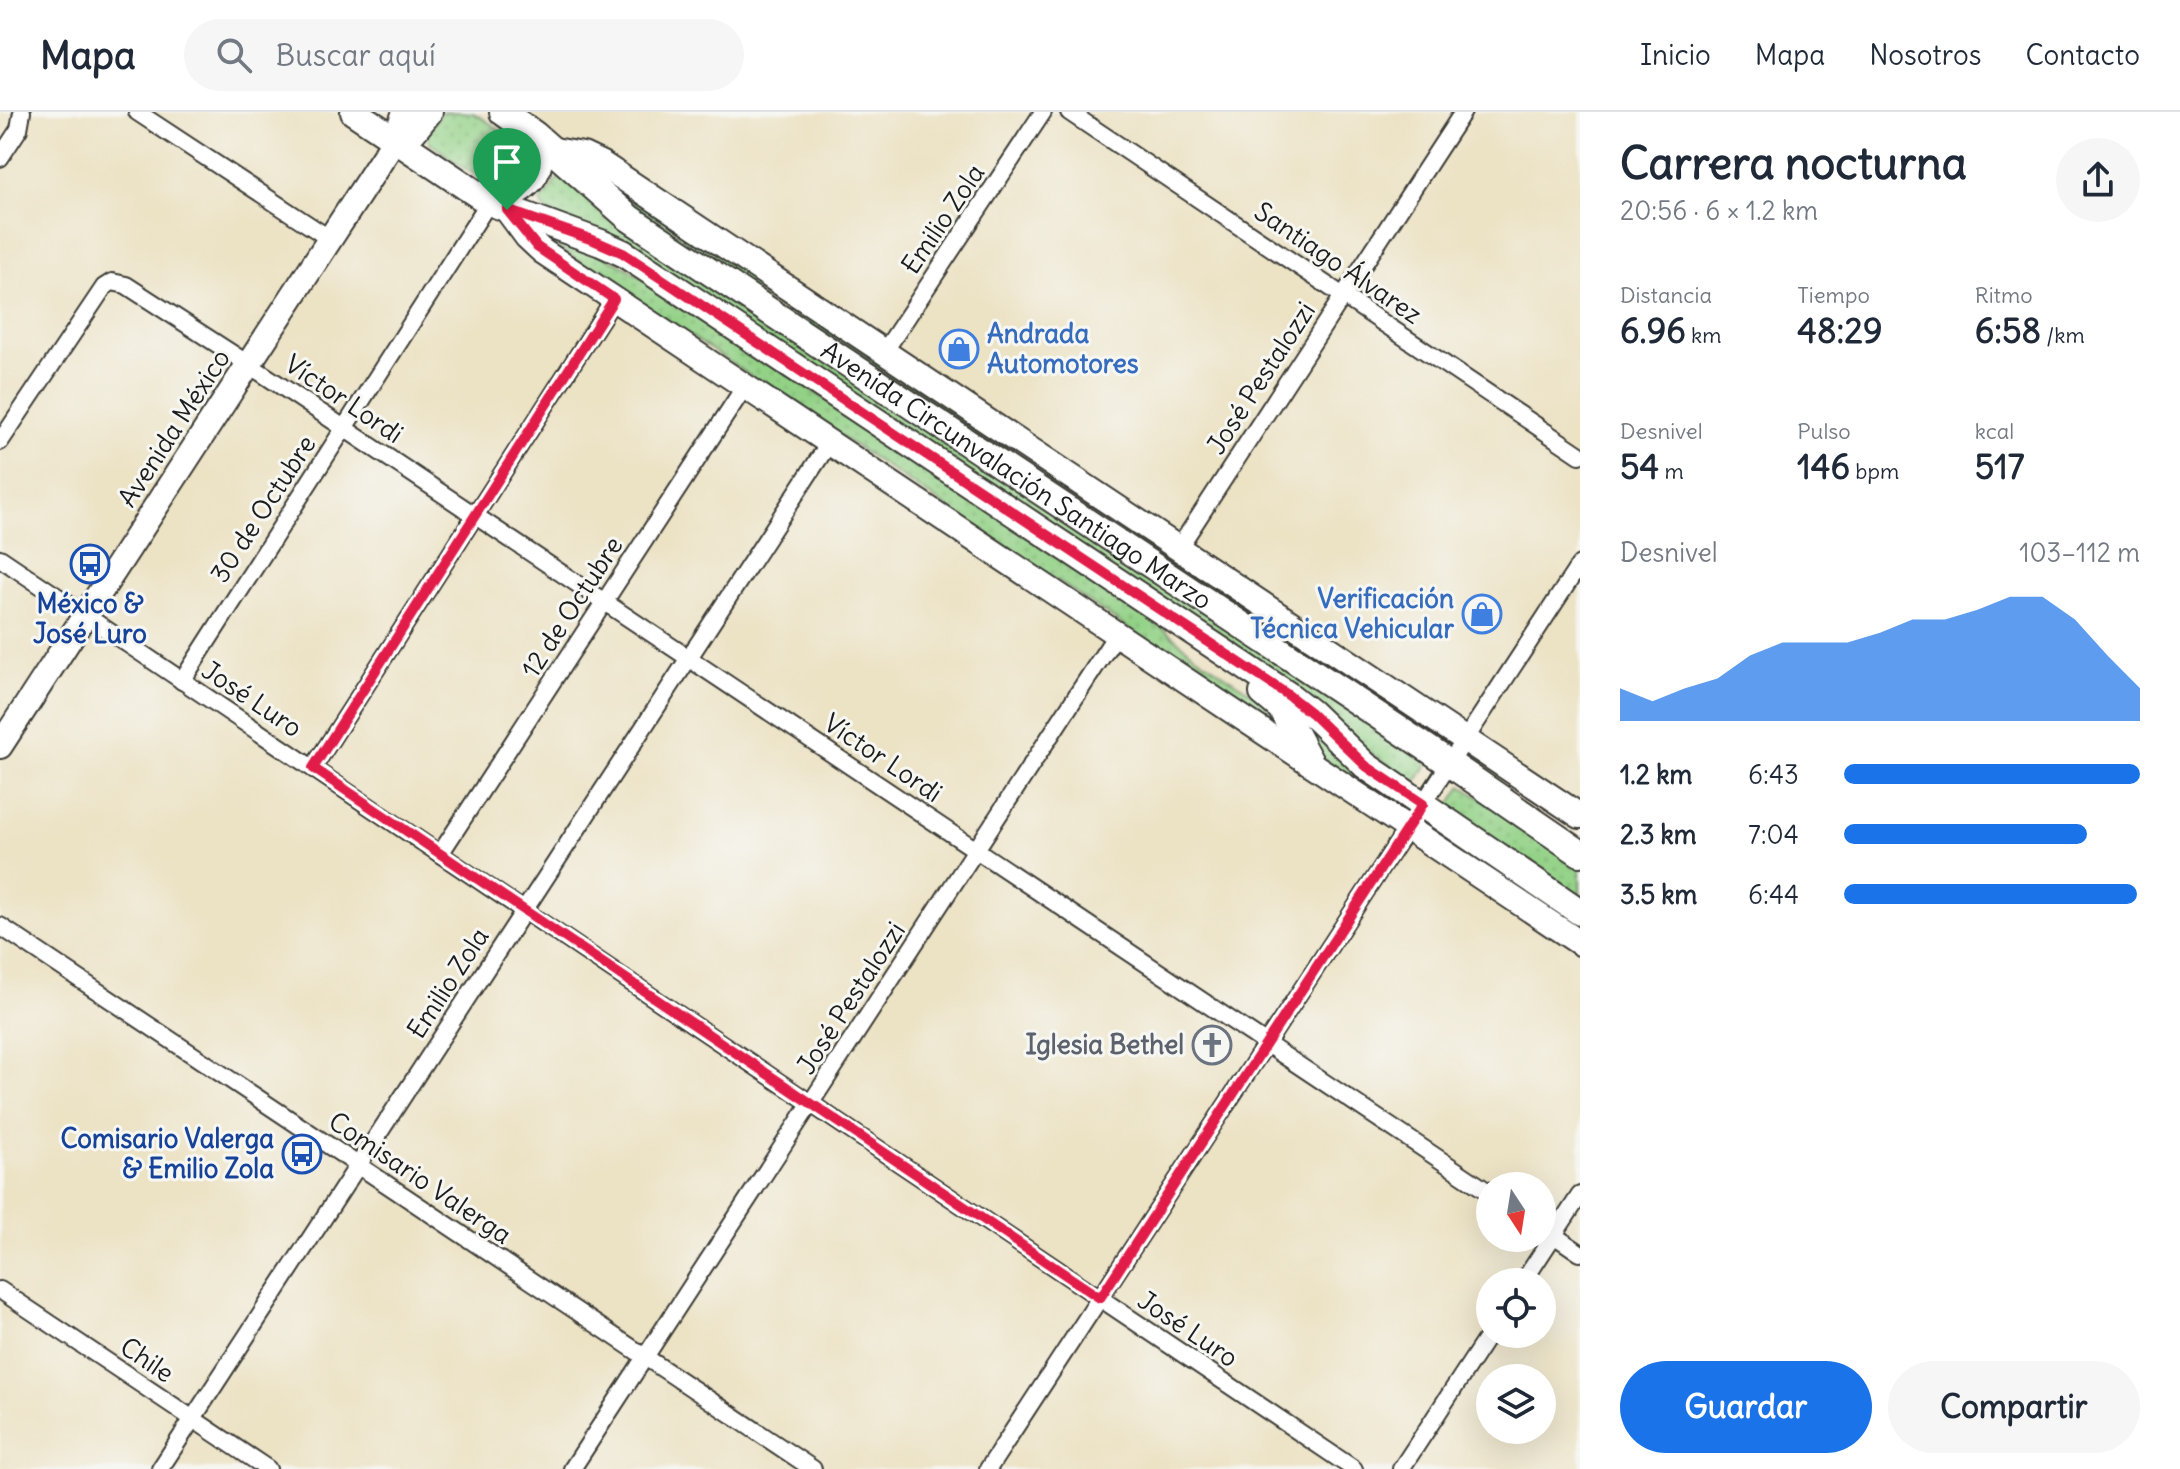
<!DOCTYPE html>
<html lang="es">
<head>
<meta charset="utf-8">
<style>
	:root { --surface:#fff; --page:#f6f6f7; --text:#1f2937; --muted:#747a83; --line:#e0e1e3; --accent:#1a73e8 }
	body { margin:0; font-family:Delius,sans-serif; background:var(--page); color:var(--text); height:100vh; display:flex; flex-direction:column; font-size:30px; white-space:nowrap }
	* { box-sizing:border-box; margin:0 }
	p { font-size:26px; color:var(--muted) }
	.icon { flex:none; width:44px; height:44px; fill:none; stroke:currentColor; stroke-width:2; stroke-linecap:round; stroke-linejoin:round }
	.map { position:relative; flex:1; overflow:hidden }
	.details { display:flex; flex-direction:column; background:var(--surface); width:600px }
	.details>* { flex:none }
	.needle { width:52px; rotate:168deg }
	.fabs { position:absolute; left:1476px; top:1060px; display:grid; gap:16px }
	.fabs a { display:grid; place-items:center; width:80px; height:80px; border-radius:50%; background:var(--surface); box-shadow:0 8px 32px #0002; font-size:40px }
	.pin { position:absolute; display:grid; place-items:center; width:68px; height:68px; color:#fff; margin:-82px -34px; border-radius:50% 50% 50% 0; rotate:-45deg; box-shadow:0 0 8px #0007 }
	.pin .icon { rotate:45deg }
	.round { display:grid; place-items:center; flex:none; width:84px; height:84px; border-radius:42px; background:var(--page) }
	.overview { display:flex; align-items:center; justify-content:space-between; height:136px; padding:0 40px }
	h1 { font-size:44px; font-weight:700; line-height:60px }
	.figures { display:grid; grid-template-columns:repeat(3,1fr); gap:12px; height:136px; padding:8px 40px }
	.figures div { display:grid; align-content:center }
	.figures b { font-size:34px; font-weight:700 }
	.figures small { font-size:22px; font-weight:400 }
	.figures p { font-size:22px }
	.chart { height:224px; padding:16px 40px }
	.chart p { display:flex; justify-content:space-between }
	.chart svg { width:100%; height:144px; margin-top:8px; fill:var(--accent); opacity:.7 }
	.primary-button { display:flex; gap:16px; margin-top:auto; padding:16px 40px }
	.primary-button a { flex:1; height:92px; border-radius:48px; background:var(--accent); color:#fff; font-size:32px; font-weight:700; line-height:92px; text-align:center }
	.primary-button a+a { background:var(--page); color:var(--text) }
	ul { padding:0 40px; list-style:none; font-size:26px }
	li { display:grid; grid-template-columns:128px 96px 1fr; align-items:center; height:60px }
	li i { height:20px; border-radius:10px; background:var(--accent) }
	header { display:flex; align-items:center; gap:48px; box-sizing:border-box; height:112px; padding:0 40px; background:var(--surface); border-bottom:2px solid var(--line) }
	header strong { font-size:38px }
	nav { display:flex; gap:44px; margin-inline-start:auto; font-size:28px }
	.search { width:560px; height:72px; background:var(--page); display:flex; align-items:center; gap:20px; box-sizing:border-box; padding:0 28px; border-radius:44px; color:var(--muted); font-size:30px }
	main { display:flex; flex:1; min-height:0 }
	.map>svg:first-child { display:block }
	.grass { fill:url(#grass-dots); stroke:#587651; stroke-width:2 }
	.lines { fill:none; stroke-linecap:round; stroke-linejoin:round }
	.street-casing { stroke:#3b3a35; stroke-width:20 }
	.secondary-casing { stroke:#3b3a35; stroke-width:28 }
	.primary-casing { stroke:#3b3a35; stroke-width:30 }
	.street { stroke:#fff; stroke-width:16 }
	.secondary { stroke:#fff; stroke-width:24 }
	.primary { stroke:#fff; stroke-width:26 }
	.route-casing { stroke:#fff; stroke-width:16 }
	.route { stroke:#e11d48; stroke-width:10 }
	.labels { text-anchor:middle; stroke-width:6; stroke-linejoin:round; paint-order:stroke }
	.street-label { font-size:26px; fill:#1c1c1c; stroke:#f6f6f2 }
	.shop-label { font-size:26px; font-weight:bold; fill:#366cbe; stroke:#f6f6f2; text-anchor:start }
	.transit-label { font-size:26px; font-weight:bold; fill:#164399; stroke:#f6f6f2 }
	.worship-label { font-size:26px; font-weight:bold; fill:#5b616d; stroke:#f6f6f2; text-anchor:end }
</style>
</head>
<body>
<header>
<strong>Mapa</strong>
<div class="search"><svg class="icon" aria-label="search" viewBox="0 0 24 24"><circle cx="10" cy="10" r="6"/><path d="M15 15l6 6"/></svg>Buscar aquí</div>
<nav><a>Inicio</a><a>Mapa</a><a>Nosotros</a><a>Contacto</a></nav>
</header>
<main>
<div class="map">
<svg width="1580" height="1357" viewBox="0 0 1580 1357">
	<defs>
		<pattern id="grass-dots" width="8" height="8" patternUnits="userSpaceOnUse" patternTransform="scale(2)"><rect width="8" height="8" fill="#93d186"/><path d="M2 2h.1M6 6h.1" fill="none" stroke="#7eb373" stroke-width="1.8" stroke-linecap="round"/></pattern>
	</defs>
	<rect width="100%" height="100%" fill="#f6f6f2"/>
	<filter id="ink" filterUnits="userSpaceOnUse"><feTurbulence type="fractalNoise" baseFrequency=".0125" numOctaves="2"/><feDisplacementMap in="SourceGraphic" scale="16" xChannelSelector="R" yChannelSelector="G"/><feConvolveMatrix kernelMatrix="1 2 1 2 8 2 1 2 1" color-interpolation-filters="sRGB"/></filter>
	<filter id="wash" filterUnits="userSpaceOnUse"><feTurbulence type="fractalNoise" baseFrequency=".006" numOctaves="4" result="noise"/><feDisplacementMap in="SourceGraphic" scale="32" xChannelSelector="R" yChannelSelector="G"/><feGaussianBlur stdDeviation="1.8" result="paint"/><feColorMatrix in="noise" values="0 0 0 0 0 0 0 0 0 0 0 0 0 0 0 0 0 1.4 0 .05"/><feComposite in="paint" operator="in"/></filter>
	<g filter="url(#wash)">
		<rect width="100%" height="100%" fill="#ece2c4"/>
		<g class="grass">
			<path d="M442,0C452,0 465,0 473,1C483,6 513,26 517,35C526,55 507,74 488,68C468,62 447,42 430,31L427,23Z"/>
			<path d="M591,57L1400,597L1343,567L646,106Z"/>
			<path d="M559,65L1428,650L1416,671L545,97L541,90Z"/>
			<path d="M541,124L592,139L619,151L1129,488L1195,543L1264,589L1289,624Z"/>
			<path d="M1293,599L1402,691L1397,696L1320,644Z"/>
			<path d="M1462,674L1580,754V787L1448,696Z"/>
		</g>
	</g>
	<g filter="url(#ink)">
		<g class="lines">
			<g class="street-casing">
				<g id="street">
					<path d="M137,0L330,127"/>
					<path d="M1069,0L1580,343"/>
					<path d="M0,46L19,17L22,0"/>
					<path d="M884,240L1043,0"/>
					<path d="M0,330L104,175L112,170L126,173L248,252L1490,1081"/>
					<path d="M1178,437L1463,0"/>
					<path d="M0,446L1354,1357"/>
					<path d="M182,569L489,90"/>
					<path d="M313,656L614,187"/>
					<path d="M440,742L745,274"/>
					<path d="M0,814L813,1357"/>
					<path d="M1542,1115L1580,1141"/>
					<path d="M1523,1170L1580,1083"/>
					<path d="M0,1178L268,1357"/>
					<path d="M160,1357L829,331"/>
					<path d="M572,1357L1116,523"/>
					<path d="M988,1357L1580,452"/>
					<path d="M1401,1357L1490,1221"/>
				</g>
			</g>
			<g class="secondary-casing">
				<g id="secondary">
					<path d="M395,27L414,20L430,0"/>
					<path d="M549,37L583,43L602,52L1580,704"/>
					<path d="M507,98L527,125L542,139L1580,831"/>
					<path d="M0,634L386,41L395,27L405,0"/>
				</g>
			</g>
			<g class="primary-casing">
				<g id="primary">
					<path d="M354,0L489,90L601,131L623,141L1288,583L1311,601L1366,654L1580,800"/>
					<path id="s1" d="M503,0L535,23L629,106L1427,636L1580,741"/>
					<path d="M489,90C525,81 555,58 529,20"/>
					<path d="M1263,581L1281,596L1310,650"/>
				</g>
			</g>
			<use href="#street" class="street"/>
			<use href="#secondary" class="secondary"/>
			<use href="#primary" class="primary"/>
		</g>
	</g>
	<g class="lines" filter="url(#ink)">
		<g class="route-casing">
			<path id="route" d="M507,98L593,128L623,141L1288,583L1311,601L1366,654L1423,692L1100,1186L313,656L614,187L537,135Z"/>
		</g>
		<use href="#route" class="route"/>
	</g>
	<defs>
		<g id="shop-ring" transform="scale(2)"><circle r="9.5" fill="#f6f6f2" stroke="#3f7fe0" stroke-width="1.5"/><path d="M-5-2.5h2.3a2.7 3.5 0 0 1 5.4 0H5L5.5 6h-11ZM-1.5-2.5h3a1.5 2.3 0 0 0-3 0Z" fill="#3f7fe0"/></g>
		<g id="bus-ring" transform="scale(2)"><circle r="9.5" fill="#f6f6f2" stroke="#1a4fb4" stroke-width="1.5"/><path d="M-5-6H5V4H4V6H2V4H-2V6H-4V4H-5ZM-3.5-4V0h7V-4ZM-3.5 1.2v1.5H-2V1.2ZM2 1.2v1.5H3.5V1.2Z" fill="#1a4fb4"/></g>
		<g id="church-ring" transform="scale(2)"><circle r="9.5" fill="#f6f6f2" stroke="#6b7280" stroke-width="1.5"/><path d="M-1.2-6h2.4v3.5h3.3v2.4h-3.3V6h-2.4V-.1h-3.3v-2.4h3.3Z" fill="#6b7280"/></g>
	</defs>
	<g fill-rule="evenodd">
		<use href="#shop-ring" x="959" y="237"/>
		<use href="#bus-ring" x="90" y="452"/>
		<use href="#shop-ring" x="1482" y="502"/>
		<use href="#church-ring" x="1212" y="933"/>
		<use href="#bus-ring" x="302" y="1042"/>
	</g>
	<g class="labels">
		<g class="street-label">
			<text transform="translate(943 107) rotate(-56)" y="9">Emilio Zola</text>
			<text transform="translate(1338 151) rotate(34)" y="9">Santiago Álvarez</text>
			<text transform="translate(1261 266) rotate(-57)" y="9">José Pestalozzi</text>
			<text transform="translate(344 287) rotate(34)" y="9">Víctor Lordi</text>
			<text transform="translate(174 316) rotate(-57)" y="9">Avenida México</text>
			<text dy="9" stroke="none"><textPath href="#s1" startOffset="630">Avenida Circunvalación Santiago Marzo</textPath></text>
			<text transform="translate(263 397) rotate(-57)" y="9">30 de Octubre</text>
			<text transform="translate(572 495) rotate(-57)" y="9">12 de Octubre</text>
			<text transform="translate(252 587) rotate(34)" y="9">José Luro</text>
			<text transform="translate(883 646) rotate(34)" y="9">Víctor Lordi</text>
			<text transform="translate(448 871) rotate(-57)" y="9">Emilio Zola</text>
			<text transform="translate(851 886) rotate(-57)" y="9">José Pestalozzi</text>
			<text transform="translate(420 1066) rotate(34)" y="9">Comisario Valerga</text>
			<text transform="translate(1188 1217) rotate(34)" y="9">José Luro</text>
			<text transform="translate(147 1248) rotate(34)" y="9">Chile</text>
		</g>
		<g class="shop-label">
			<text x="987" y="231">Andrada<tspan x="987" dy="30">Automotores</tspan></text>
			<text x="1454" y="496" text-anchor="end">Verificación<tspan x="1454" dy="30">Técnica Vehicular</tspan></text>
		</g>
		<g class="transit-label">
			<text x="90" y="501">México &amp;<tspan x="90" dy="30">José Luro</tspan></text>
			<text x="274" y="1036" text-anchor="end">Comisario Valerga<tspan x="274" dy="30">&amp; Emilio Zola</tspan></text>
		</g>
		<g class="worship-label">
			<text x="1184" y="942">Iglesia Bethel</text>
		</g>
	</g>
</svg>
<div class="fabs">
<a><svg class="needle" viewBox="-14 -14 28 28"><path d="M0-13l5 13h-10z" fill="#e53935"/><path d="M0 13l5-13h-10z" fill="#747a83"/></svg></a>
<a><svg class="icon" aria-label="locate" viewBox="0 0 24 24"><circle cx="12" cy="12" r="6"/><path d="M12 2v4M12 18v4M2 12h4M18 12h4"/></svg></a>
<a><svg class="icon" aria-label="layers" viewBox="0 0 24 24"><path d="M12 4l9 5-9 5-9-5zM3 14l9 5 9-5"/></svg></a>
</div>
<div class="pin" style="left:507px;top:98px;background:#1e9e55"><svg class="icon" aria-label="arrive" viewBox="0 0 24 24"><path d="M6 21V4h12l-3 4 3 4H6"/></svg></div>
</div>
<section class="details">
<div class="overview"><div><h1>Carrera nocturna</h1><p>20:56 · 6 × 1.2 km</p></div><a class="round"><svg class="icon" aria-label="share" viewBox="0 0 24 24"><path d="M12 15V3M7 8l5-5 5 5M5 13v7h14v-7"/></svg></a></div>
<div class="figures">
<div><p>Distancia</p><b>6.96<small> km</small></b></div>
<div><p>Tiempo</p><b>48:29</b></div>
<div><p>Ritmo</p><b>6:58<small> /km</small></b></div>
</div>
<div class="figures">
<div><p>Desnivel</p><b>54<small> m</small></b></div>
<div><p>Pulso</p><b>146<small> bpm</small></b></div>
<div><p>kcal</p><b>517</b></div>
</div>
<div class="chart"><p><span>Desnivel</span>103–112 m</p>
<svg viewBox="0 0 160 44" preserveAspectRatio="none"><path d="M0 44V34L10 38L20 34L30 31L40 24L50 20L60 20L70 20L80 17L90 13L100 13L110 10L120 6L130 6L140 13L150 24L160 34V44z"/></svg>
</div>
<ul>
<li><b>1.2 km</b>6:43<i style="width:100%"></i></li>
<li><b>2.3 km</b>7:04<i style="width:82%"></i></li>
<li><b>3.5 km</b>6:44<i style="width:99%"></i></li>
</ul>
<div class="primary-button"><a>Guardar</a><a>Compartir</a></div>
</section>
</main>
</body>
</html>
